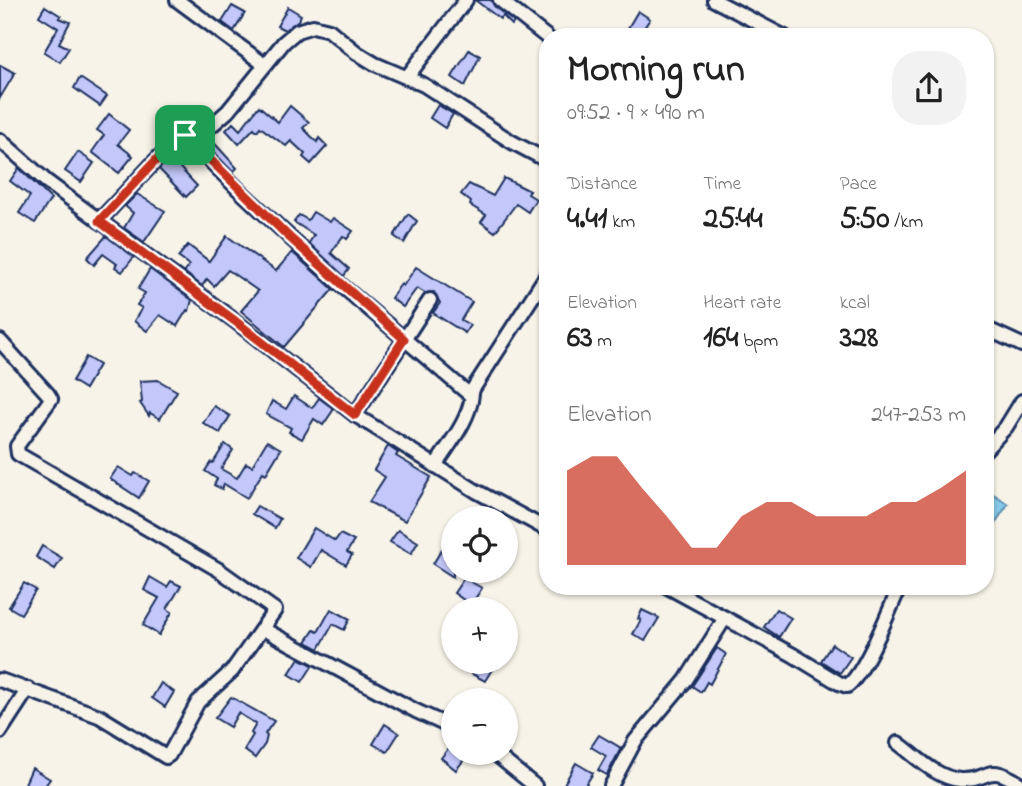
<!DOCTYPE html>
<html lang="en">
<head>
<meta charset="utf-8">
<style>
	:root { --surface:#fff; --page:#f2f2f2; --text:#222; --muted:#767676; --accent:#c8321e }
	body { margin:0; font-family:"Indie Flower",sans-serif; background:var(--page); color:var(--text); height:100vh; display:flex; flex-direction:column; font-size:26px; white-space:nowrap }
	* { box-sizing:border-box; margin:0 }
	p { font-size:23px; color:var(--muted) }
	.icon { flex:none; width:38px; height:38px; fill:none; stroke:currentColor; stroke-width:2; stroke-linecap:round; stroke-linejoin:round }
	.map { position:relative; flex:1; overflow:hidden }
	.details { position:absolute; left:539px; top:28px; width:455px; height:567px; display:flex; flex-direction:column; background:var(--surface); border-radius:28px; box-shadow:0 2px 5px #0004 }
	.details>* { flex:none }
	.fabs { position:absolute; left:441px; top:506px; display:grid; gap:14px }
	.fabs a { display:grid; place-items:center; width:77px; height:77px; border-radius:50%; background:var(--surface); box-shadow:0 2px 5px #0004; font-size:35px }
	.pin { position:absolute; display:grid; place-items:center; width:60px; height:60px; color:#fff; margin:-30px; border-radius:14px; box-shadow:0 4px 10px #0006 }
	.round { display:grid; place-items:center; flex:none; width:74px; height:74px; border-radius:28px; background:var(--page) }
	.overview { display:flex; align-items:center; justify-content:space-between; height:119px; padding:0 28px }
	h1 { font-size:38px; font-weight:700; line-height:52px }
	.metrics { display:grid; grid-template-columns:repeat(3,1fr); gap:10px; height:119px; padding:7px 28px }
	.metrics div { display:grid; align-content:center }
	.metrics b { font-size:30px; font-weight:700 }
	.metrics small { font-size:19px; font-weight:400 }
	.metrics p { font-size:19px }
	.chart { height:196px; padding:14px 28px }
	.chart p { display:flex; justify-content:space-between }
	.chart svg { width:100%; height:126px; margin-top:7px; fill:var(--accent); opacity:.7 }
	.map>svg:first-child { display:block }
	.water { fill:#87c8e8; stroke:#5c8bb1; stroke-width:2 }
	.building { fill:#c3c7f9; stroke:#1b2f5e; stroke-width:2 }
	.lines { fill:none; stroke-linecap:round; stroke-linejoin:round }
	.minor-casing { stroke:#1b2f5e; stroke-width:18 }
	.minor { stroke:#f7f3e8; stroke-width:12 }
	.route-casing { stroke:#fff; stroke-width:14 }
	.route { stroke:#c8321e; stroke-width:9 }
</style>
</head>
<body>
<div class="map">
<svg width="1022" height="786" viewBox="0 0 1022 786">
	<rect width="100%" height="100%" fill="#f7f3e8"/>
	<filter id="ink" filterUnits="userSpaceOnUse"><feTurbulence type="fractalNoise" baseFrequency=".0143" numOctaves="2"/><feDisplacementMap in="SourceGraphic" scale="14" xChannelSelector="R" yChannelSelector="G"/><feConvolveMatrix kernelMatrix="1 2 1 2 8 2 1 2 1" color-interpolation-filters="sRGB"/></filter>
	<g filter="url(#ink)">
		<path class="water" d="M985,488L1008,504L985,538Z"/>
		<g class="building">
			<path d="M475,0H491L495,7L514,22L512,25L503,16L500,19Z"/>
			<path d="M45,6L61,16L59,18L70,22L59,43L69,48L60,62L44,52L58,28L39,16Z"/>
			<path d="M232,6L245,13L234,31L222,22Z"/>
			<path d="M288,7L301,15L297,22L285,30L277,26Z"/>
			<path d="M638,11L650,19L639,35L628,28Z"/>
			<path d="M469,50L480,56L465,86L452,77Z"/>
			<path d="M0,65L15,73L0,98Z"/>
			<path d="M80,78L107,96L100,106L74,88Z"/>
			<path d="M438,105L453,114L445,128L430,118Z"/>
			<path d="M259,106L278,122L290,106L309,122L303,128L317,142L319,138L327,146L311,164L303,157L305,154L291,141L286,146L260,127L257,131L254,128L239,144L226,130L233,123L240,130Z"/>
			<path d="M109,114L129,130L118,144L133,156L119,173L92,152L104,135L97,130Z"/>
			<path d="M208,136L237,168L233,172L201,139Z"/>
			<path d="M78,152L94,163L81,182L65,171Z"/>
			<path d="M171,158L197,186L186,197L159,169Z"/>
			<path d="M19,168L51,199L35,223L19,213L30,196L10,181Z"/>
			<path d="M504,178L530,191L528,194L536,199L528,212L516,204L495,232L481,222L486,215L470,205L471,202L461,194L469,184L493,196Z"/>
			<path d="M137,194L165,211L144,242L124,228L133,213L125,206Z"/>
			<path d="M313,212L330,222L333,218L353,231L347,239L343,236L331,253L349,269L344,276L309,243L314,235L294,222L299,215L308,220Z"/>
			<path d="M408,214L417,221L404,243L394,236Z"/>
			<path d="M106,236L134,257L122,272L115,267L117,264L103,254L94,265L87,258Z"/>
			<path d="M227,236L276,271L292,252L333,289L284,347L241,311L258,291L228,270L214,286L207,279L202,286L184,272L189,265L178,257L188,245L209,261Z"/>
			<path d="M416,267L472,302L461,320L470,325L465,333L433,313L440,303L434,292L425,293L417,288L403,307L391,298L401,284L403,286Z"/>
			<path d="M150,269L192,300L189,311L187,310L177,326L160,315L147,331L134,321L142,308L137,305L145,293L138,289Z"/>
			<path d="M86,357L99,365L85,389L72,381Z"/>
			<path d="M158,380L177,391L160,419L150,413L149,416L140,403L142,402L140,381Z"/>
			<path d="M294,396L312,408L319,398L334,409L323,425L314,419L302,439L289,432L291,428L266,414L272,401L286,409Z"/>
			<path d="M214,406L230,416L220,433L203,423Z"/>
			<path d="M267,441L281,449L266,474L263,472L247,498L224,484L222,489L214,485L217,479L205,471L211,462L213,463L225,444L233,450L221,469L237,478L246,463L252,466Z"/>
			<path d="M388,446L398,453L396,456L431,477L405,521L369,502L385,477L374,470Z"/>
			<path d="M118,467L133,476L135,473L149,481L139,498L110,479Z"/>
			<path d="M257,506L280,519L275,528L252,514Z"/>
			<path d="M314,528L335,541L340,534L354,541L347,552L352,555L346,565L321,550L311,567L296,558Z"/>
			<path d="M398,530L418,542L411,554L390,542Z"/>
			<path d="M42,546L62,558L55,569L36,557Z"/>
			<path d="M442,549L453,556V577L433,564Z"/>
			<path d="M150,577L167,587L171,581L181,586L167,609L172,612L159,635L143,625L159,598L144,590Z"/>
			<path d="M464,578L482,588L471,605L454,593Z"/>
			<path d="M24,583L36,590L21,614L9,607Z"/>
			<path d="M331,609L350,619L344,630L333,624L319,649L306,642L314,630L318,632Z"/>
			<path d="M776,609L791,618L779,637L764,627Z"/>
			<path d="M642,610L659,618L645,641L633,634L641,620L638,619Z"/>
			<path d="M832,644L851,657L840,673L821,661Z"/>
			<path d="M717,648L726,654L710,684L707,682L701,692L692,686Z"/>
			<path d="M299,658L313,665L302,682L289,674Z"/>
			<path d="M479,662H485L494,666L485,681L472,674Z"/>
			<path d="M161,683L174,692L165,707L152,698Z"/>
			<path d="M231,697L274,721L265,734L267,736L265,744L255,758L244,750L253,735L251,733L256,724L238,713L230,727L215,718Z"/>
			<path d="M385,724L399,733L387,752L373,744Z"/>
			<path d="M599,735L621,748L607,775L598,770L606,756L591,747Z"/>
			<path d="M453,742V752H470L456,770L441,758Z"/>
			<path d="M576,763L593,773L585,786H563Z"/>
			<path d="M32,768L50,779L45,786H24Z"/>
		</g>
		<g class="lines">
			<g class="minor-casing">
				<g id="minor">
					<path d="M177,0L265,65"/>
					<path d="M500,0L548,38"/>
					<path d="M714,0L785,37"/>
					<path d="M407,77L466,0"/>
					<path d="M185,135L237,188L341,285L470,395"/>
					<path d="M0,140L46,181L235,321L355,415L476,491L548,530"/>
					<path d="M99,221L159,157L185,135L211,126L228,111L284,42L297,31L313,26L329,30L357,53L375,64L424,85L512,142L548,161"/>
					<path d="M985,328L1022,345"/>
					<path d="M0,341L48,394L51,399L17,446L18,454L219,570L275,610L232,671L198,702L169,755L166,757L99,716L0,680"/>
					<path d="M355,415L430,300"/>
					<path d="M985,450L1006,427L1022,401"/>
					<path d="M435,466C447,447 464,427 470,405C472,400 471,395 473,389L548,273"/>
					<path d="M666,586L793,655L839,683L847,686C865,674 890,608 900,586"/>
					<path d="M263,629L416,711L453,728"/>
					<path d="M0,732L28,689"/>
					<path d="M898,743C916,756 936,778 960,780C992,782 983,760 1022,785"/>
					<path d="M493,752L535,786"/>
					<path d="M611,786L635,741L686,680L725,618"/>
				</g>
			</g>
			<use href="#minor" class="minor"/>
		</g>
	</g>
	<g class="lines" filter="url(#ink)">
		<g class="route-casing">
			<path id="route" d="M185,135L289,237L404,339L355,415L235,321L99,221L159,157Z"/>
		</g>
		<use href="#route" class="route"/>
	</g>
</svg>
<div class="fabs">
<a><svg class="icon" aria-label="locate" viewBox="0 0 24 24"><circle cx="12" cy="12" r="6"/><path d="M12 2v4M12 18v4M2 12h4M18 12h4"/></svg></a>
<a>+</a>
<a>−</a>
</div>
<div class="pin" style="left:185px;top:135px;background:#1e9e55"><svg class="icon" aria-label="arrive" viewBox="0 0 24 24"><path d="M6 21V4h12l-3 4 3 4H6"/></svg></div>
<section class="details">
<div class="overview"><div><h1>Morning run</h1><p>09:52 · 9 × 490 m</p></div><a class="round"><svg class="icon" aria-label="share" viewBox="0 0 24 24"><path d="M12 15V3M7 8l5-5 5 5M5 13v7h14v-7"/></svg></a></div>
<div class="metrics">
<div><p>Distance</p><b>4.41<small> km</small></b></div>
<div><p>Time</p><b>25:44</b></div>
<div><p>Pace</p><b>5:50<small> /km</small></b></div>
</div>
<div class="metrics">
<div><p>Elevation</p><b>63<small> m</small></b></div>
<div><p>Heart rate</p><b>164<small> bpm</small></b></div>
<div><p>kcal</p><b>328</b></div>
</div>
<div class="chart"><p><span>Elevation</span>247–253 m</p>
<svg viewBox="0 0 160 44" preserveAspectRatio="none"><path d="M0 44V11L10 6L20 6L30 17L40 27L50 38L60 38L70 27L80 22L90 22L100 27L110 27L120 27L130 22L140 22L150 17L160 11V44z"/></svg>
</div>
</section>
</div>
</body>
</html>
